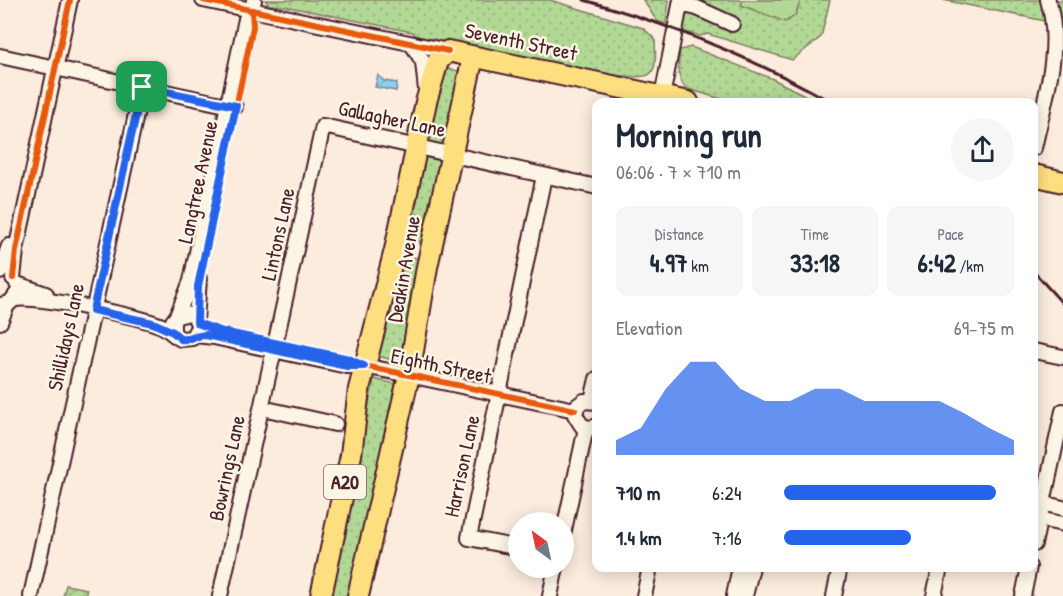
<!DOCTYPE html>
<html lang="en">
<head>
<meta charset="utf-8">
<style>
	:root { --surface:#fff; --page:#f6f6f7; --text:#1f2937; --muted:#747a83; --accent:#2563eb }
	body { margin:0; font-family:"Patrick Hand",sans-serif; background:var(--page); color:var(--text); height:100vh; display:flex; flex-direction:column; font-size:22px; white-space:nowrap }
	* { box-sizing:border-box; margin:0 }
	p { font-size:20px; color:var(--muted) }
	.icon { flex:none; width:33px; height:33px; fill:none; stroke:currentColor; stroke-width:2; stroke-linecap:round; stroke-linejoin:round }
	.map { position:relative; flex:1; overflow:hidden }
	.details { position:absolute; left:592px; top:98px; width:446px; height:474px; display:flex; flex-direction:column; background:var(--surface); border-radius:12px; box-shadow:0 3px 15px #0003 }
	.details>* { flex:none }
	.needle { width:39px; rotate:327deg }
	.controls { position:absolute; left:508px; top:512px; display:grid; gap:12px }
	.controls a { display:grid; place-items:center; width:66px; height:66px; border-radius:50%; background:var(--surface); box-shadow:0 3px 15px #0003; font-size:30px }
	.pin { position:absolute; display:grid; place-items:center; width:51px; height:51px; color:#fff; margin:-26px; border-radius:12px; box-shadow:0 3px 9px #0006 }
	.round { display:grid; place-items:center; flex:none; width:63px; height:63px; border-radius:32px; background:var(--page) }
	.summary { display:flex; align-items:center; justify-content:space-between; height:102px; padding:0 24px }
	h1 { font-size:33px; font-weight:700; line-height:45px }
	.metrics { display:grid; grid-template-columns:repeat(3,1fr); gap:9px; height:102px; padding:6px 24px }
	.metrics div { display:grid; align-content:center; border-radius:12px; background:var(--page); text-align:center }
	.metrics b { font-size:26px; font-weight:700 }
	.metrics small { font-size:16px; font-weight:400 }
	.metrics p { font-size:16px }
	.chart { height:168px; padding:12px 24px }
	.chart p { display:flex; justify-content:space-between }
	.chart svg { width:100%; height:108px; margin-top:6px; fill:var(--accent); opacity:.7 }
	ul { padding:0 24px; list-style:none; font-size:20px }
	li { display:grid; grid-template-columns:96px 72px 1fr; align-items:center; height:45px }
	li i { height:15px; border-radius:8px; background:var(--accent) }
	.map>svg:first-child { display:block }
	.grass { fill:url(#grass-dots); stroke:#7e7c60; stroke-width:1.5; fill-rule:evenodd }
	.garden { fill:url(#garden-furrows); stroke:#7e7c60; stroke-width:1.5 }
	.pitch { fill:#b1d894; stroke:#7e7c60; stroke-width:1.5 }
	.water { fill:url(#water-waves); stroke:#7289a1; stroke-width:1.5 }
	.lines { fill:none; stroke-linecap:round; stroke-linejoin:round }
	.minor-casing { stroke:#4a1f2b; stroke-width:18 }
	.highway-casing { stroke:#4a1f2b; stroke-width:24 }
	.minor { stroke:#fcf5e5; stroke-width:14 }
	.highway { stroke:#fedf80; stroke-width:20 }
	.rail { stroke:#4a1f2b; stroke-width:3 }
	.cycleway-casing { stroke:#fcf5e5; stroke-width:10 }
	.cycleway { stroke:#e8590c; stroke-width:6 }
	.route-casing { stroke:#fff; stroke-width:12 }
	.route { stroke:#2563eb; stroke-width:8 }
	.labels { text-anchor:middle; stroke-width:5; stroke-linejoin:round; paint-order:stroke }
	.shield { fill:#fcf5e5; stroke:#7f5f63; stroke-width:1.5 }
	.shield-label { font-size:20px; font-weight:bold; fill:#4a1f2b }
	.street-label { font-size:21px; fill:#4a1f2b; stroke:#fcf5e5 }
</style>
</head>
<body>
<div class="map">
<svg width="1063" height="596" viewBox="0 0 1063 596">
	<defs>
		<pattern id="grass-dots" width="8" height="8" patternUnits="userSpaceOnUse" patternTransform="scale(1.5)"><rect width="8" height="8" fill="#b1d894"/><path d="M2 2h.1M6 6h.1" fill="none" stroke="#9ab980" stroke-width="1.8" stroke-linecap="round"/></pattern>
		<pattern id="garden-furrows" width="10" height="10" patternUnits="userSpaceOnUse" patternTransform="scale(1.5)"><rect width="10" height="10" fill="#b1d894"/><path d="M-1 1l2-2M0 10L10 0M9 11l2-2" fill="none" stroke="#9ab980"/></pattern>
		<pattern id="water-waves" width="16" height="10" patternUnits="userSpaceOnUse" patternTransform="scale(1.5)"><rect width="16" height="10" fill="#8dd0ef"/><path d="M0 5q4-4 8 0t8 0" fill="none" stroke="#7bb2cd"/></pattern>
	</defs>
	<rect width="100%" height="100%" fill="#fbecde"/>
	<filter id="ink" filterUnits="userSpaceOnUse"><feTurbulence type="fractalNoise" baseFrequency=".0167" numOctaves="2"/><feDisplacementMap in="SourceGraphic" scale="12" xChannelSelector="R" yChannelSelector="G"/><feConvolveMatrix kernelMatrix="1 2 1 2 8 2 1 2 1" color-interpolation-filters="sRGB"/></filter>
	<g filter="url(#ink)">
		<g class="grass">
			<path d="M265,0H550L643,28L655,39C655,48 658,67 650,74C634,88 450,44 418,37L412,32L285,6L269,5Z"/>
			<path d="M643,0H669L666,24L657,21Z"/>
			<path d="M688,0H830L821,37L792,60L708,34L700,36L683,31Z"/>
			<path d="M943,0H1063V36H1048L1045,21Z"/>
			<path d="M691,47L773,79L818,102H731L685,88C677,77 678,66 680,50Z"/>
			<path d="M440,67L464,72L446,147L425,144Z"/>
			<path d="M420,154L445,159L400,362L378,356ZM408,240L421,242L420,259L403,254Z"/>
			<path d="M374,379L396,384L348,596H328Z"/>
		</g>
		<path class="garden" d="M66,585L87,589L85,596H63Z"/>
		<path class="pitch" d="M743,0H801L795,16L785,22L741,5Z"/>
		<path class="water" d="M378,75L384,81L397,83L396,91L375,87Z"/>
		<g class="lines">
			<g class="minor-casing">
				<g id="minor">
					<path d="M203,0L448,51"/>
					<path d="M680,4L697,8L732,24"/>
					<path d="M412,44L423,62L426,90"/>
					<path d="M0,56L235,107"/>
					<path d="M661,102L681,0"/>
					<path d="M1034,148C1044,101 1063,48 1048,0"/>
					<path d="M0,272L9,246"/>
					<path d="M13,278L16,250L70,0"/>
					<path d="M17,284L46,294"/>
					<path d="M15,299C39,296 139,316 162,326C170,330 174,336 181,339L192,338L198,327"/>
					<path d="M0,305L10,303L18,292"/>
					<path d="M177,316L191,281L246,19L252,10L254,0"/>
					<path d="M196,320L199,279"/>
					<path d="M0,322L7,305"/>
					<path d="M173,332V321L177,316L186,314"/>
					<path d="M195,335L214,337L347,366H364L409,375L575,410"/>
					<path d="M1034,351L1063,357"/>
					<path d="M592,400L597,379"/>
					<path d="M597,402L584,401L577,406L575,415L582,426L591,428L597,426"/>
					<path d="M262,408L335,424"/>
					<path d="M1036,502L1063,508"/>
					<path d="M1034,518L1063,524"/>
					<path d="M564,530L586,428"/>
					<path d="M1034,544L1063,411"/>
					<path d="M519,548L469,538L544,176"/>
					<path d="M31,596L142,87"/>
					<path d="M220,596L323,126L597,187"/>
					<path d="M550,596L556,567"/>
					<path d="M644,596L650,567"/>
					<path d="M734,596L740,567"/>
					<path d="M745,596L752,567"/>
					<path d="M834,596L840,567"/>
					<path d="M934,596L940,567"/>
					<path d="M1023,596L1029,567"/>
				</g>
			</g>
			<g class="highway-casing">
				<g id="highway">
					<path d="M1034,175L1063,182"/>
					<path d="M321,596L351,455L359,389L395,250L426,102L438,61L448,51L688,102"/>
					<path d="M358,596L409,375L427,267L473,57"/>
				</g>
			</g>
			<use href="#minor" class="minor"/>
			<use href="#highway" class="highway"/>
			<g class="rail">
				<path d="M584,0C669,24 755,59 831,102"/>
				<path d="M1034,272L1063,304"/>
			</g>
			<g class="cycleway-casing">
				<g id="cycleway">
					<path d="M203,0L448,51"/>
					<path d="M13,278L16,250L70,0"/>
					<path d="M197,323L198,286L253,27L252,10"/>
					<path d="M192,338L195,335H206L347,366H364L409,375L575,410"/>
				</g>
			</g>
			<use href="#cycleway" class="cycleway"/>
		</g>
	</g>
	<g class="lines" filter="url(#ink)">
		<g class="route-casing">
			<path id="route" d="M142,87L236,106L198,286L197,323L223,332L349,359L364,366H347L206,335C196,335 190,341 181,339L173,332L153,323L93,310Z"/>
		</g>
		<use href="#route" class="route"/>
	</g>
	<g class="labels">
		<rect class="shield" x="324" y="465" width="42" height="34" rx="4.5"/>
		<g class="shield-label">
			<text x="345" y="489">A20</text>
		</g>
		<g class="street-label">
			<text transform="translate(521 42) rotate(12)" y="7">Seventh Street</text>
			<text transform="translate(392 119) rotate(12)" y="7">Gallagher Lane</text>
			<text transform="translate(198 182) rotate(-78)" y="7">Langtree Avenue</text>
			<text transform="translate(278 234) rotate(-78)" y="7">Lintons Lane</text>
			<text transform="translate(404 269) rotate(-80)" y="7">Deakin Avenue</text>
			<text transform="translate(66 337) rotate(-78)" y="7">Shillidays Lane</text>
			<text transform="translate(441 366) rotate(12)" y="7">Eighth Street</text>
			<text transform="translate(462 466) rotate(-78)" y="7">Harrison Lane</text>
			<text transform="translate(227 468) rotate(-78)" y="7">Bowrings Lane</text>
		</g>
	</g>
</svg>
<div class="controls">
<a><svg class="needle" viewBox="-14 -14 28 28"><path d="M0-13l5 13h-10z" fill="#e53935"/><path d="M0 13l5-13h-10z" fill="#747a83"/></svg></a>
</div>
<div class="pin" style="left:142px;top:87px;background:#1e9e55"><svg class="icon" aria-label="arrive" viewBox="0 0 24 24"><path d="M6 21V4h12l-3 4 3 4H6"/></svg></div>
<section class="details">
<div class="summary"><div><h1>Morning run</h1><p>06:06 · 7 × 710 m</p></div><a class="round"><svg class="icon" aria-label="share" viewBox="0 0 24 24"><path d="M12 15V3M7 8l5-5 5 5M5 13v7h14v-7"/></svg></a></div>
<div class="metrics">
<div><p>Distance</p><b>4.97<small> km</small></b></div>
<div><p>Time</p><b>33:18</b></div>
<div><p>Pace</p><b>6:42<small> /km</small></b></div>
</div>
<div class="chart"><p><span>Elevation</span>69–75 m</p>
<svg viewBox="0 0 160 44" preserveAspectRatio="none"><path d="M0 44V38L10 33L20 17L30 6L40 6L50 17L60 22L70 22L80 17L90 17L100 22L110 22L120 22L130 22L140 27L150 33L160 38V44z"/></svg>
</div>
<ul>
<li><b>710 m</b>6:24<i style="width:92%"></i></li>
<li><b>1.4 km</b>7:16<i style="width:55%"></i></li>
</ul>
</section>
</div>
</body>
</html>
